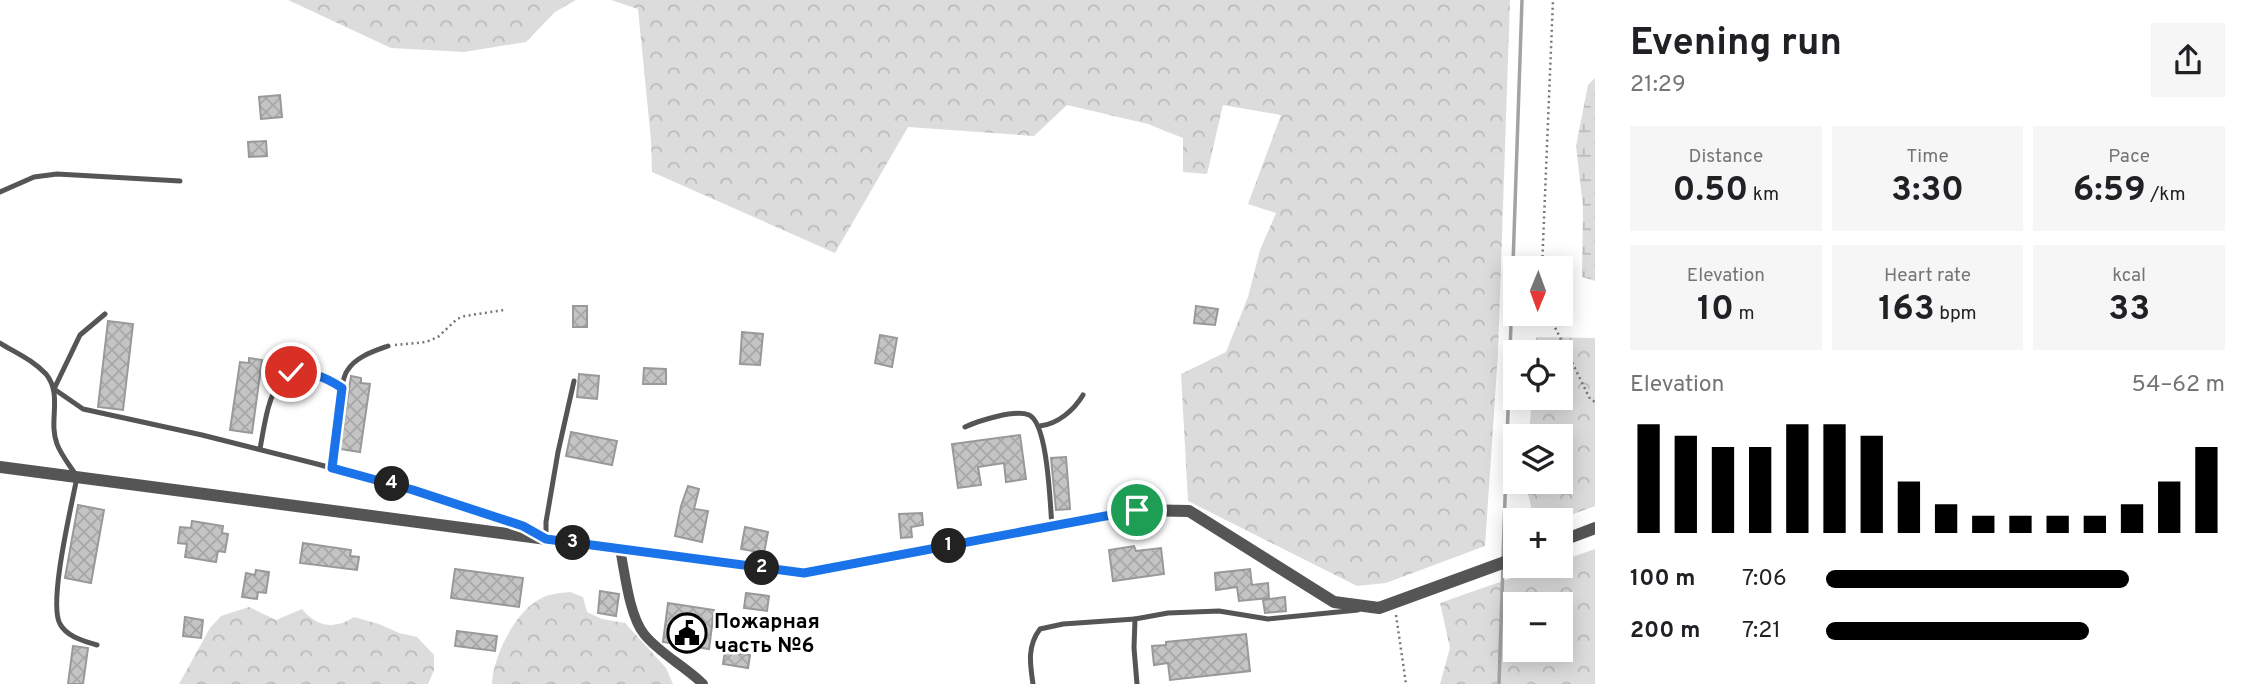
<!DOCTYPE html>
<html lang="en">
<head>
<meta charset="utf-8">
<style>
	:root { --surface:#fff; --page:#f6f6f6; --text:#202124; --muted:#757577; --accent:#000 }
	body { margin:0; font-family:Overpass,sans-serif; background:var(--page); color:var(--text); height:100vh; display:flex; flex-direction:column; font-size:26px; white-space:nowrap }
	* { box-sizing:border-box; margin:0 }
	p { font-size:23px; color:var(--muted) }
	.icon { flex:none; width:38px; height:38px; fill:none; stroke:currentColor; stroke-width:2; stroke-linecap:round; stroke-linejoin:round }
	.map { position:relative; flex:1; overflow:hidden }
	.details { display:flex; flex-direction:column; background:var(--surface); width:665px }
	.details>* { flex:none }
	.needle { width:46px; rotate:181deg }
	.controls { position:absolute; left:1503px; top:256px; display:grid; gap:14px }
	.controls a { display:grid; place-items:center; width:70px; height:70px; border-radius:0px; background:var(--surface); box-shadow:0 4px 18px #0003; font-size:35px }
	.pin { position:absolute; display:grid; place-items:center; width:60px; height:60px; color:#fff; margin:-30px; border:4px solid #fff; border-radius:50%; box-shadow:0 2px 7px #0007 }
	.km { position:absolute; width:35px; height:35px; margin:-18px; border-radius:50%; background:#222; color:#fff; font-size:19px; line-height:35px; text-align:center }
	.round { display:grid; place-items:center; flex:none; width:74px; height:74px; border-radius:0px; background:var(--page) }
	.headline { display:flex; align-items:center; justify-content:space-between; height:119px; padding:0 35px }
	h1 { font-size:38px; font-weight:700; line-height:52px }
	.metrics { display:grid; grid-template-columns:repeat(3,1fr); gap:10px; height:119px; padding:7px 35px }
	.metrics div { display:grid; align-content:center; border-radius:0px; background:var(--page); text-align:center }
	.metrics b { font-size:35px; font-weight:700 }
	.metrics small { font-size:19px; font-weight:400 }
	.metrics p { font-size:19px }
	.chart { height:196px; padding:14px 35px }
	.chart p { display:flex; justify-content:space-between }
	.chart svg { width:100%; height:126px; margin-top:7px; stroke:var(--accent); stroke-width:6 }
	ul { padding:0 35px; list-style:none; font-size:23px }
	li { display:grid; grid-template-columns:112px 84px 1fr; align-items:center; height:52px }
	li i { height:18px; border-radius:9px; background:var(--accent) }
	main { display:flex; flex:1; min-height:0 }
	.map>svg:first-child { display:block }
	.forest { fill:url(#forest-crowns); fill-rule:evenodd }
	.wetland { fill:url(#wetland-marsh) }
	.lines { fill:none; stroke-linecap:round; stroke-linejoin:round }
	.stream { stroke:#a3a3a3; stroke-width:3.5 }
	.building { fill:url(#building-cross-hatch); stroke:#999; stroke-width:2 }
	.path { stroke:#777; stroke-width:2.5; stroke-dasharray:2 3.5; stroke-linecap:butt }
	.service { stroke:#555; stroke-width:5 }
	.minor { stroke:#555; stroke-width:10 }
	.tertiary { stroke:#555; stroke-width:12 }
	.route-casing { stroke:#fff; stroke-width:14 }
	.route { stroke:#1a73e8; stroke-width:9 }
	.labels { text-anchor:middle; stroke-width:5; stroke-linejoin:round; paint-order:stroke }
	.poi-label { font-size:21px; font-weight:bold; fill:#000; stroke:#fff; text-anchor:start }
</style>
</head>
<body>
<main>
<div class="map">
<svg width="1595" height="684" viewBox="0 0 1595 684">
	<defs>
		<pattern id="forest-crowns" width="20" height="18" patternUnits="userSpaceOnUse" patternTransform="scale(1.75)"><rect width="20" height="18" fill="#dcdcdc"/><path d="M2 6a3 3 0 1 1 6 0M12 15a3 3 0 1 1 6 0" fill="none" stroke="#bbb"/></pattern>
		<pattern id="wetland-marsh" width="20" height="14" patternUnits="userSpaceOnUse" patternTransform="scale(1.75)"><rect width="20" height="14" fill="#dcdcdc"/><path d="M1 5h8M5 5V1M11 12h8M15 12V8" fill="none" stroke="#bbb"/></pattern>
		<pattern id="building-cross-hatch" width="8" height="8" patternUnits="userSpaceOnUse" patternTransform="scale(1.75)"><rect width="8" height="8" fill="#c4c4c4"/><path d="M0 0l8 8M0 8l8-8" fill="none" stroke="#a7a7a7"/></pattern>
	</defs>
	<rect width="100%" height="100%" fill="#fff"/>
	<g class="forest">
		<path d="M288,0H576L555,12L526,42L464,52L391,48Z"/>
		<path d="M611,0H1510L1498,353L1485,546L1386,583L1357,586L1188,501L1181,374L1226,352L1248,297L1260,250L1276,213L1248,204L1281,115L1223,105L1207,174L1183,172V138L1148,124L1067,105L1034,136L908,127L835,253L652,172L651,140L638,9Z"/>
		<path d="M1536,337L1595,338V506L1557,520H1534L1526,484V481H1561V436H1529L1532,397H1561V352H1535Z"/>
		<path d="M1595,549V684H1440L1450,648L1440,603L1548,565H1561V561ZM1516,604H1561V649H1516Z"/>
		<path d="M570,592L583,597L587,612L602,619L625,623L666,668L673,684H492C493,657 514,614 538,600C548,594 558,593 570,592Z"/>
		<path d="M249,607L276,620L302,609C317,627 334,630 354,617L379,624L399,633L417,637L434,655V670L428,684H179L210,628L221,616Z"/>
	</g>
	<path class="wetland" d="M1595,78V281L1582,277L1583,206L1576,146L1588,85Z"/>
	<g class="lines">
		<g class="stream">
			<path d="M1503,558L1522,0"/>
			<path d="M1499,684L1503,565"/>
		</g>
	</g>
	<g class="building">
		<path d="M280,95L282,117L261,119L259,97Z"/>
		<path d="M266,141L267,156L249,157L248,142Z"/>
		<rect x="573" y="306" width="14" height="21"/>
		<path d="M1196,306L1218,309L1215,325L1194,323Z"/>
		<path d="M108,321L133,324L123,410L98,407Z"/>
		<path d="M742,332L763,334L760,365L740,364Z"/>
		<path d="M880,335L897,338L892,367L875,363Z"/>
		<path d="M249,358L262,360L252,433L230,430L240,362L249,363Z"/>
		<path d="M644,368L666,369V384H643Z"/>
		<path d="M579,374L599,376L597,399L577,397Z"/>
		<path d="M351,376L361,378V383L370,384L360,452L340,449Z"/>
		<path d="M571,432L617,441L612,465L566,456Z"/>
		<path d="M1020,435L1026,479L1006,482L1004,463L978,467L981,485L958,488L952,444Z"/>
		<path d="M1066,457L1070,509L1056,510L1051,458Z"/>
		<path d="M688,486L699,489L694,509L708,511L702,542L675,536L681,506Z"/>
		<path d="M78,505L104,510L91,583L65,578Z"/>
		<path d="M922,513L923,525L911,527L912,537L901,538L899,514Z"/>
		<path d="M192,521L223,526L222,533L228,534L225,552L218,551L216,562L185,557L187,544L178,543L180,527L191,528Z"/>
		<path d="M745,527L768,532L764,553L741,549Z"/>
		<path d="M303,543L351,550L350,556L359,557L357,570L300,563Z"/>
		<path d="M1134,546L1136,551L1161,548L1164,574L1113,581L1109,550Z"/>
		<path d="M455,569L523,578L519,607L451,598Z"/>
		<path d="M1250,569L1252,585L1268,583L1269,598L1239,601L1237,587L1216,590L1215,573Z"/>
		<path d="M256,570L269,572L266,593L258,592L257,599L242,597L246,573L255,575Z"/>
		<path d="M600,591L619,594L616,616L598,613Z"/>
		<path d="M746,593L769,596L767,611L744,608Z"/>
		<path d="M1285,597L1286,611L1265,613L1263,600Z"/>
		<path d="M668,603L714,610L709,649L663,642Z"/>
		<path d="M185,617L203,620L201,638L183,636Z"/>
		<path d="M457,631L497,636L495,651L455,646Z"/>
		<path d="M1246,634L1250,671L1170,680L1168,663L1154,665L1152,646L1166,645V642Z"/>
		<path d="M73,646L88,648L83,684H68Z"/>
		<path d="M725,652L750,655L748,668L723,664Z"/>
	</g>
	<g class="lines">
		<g class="path">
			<path d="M1542,268L1553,0"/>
			<path d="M1548,313L1590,399L1595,402"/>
			<path d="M395,345L426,342L438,337L457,319L465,316L504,310"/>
			<path d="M1396,615L1406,684"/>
		</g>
		<g class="service">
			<path d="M0,192L34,177L57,174L180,181"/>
			<path d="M105,314L80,335L54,389L83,409L202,435L317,464L413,490L523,526L536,534"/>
			<path d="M0,343C16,353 33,360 46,374C63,395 48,421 57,444C61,455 71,467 77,477C72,504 48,603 60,624C67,637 84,641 97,645"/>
			<path d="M1040,426C1058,424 1074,410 1083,395"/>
			<path d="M965,427C978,421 1015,409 1029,415C1048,423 1050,505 1052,526"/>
			<path d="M260,449C269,397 276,343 342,388"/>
			<path d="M332,468C335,448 338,385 347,371C355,357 374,351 388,346"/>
			<path d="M546,537V522L558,452L574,381"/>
			<path d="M1033,684C1030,664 1027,646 1040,629L1063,624L1135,619"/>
			<path d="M1137,684L1134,648L1135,619L1168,613L1219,611L1268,619L1358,610"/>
		</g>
		<path class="minor" d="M620,549C625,573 629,615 644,634C660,654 685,666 703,684"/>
		<g class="tertiary">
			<path d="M0,467L804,573L1137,510L1189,511L1334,602L1379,608L1516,558"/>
			<path d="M1561,541L1595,528"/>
		</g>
	</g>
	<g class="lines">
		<g class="route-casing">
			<path id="route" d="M291,372C311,372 324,376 342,388L332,468L413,490L523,526L546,539L804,573L1137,510"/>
		</g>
		<use href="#route" class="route"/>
	</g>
	<defs>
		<g id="civic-ring" transform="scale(2.0125)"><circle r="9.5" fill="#fff" stroke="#000" stroke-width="1.5"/><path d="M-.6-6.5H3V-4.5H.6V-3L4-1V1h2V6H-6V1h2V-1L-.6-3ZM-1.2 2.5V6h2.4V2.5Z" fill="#000"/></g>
	</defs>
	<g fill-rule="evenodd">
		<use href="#civic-ring" x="687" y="633"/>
	</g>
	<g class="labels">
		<g class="poi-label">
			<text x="714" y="628">Пожарная<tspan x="714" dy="24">часть №6</tspan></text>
		</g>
	</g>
</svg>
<div class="controls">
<a><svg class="needle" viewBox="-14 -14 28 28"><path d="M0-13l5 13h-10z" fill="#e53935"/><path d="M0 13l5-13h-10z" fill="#757577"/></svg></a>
<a><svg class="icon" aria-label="locate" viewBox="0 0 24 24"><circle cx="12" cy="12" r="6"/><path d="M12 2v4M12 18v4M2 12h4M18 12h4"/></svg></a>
<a><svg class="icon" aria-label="layers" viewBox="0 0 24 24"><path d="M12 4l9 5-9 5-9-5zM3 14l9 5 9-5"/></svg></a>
<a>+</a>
<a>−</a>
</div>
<div class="pin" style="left:1137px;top:510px;background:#1e9e55"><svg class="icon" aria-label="arrive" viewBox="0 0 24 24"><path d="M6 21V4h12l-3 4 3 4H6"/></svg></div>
<div class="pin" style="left:291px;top:372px;background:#d93025"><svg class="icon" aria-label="check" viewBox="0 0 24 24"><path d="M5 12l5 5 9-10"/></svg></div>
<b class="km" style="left:949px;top:546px">1</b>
<b class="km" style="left:762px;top:568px">2</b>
<b class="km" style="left:573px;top:543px">3</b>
<b class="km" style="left:392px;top:484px">4</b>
</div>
<section class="details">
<div class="headline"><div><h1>Evening run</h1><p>21:29</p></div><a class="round"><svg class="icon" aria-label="share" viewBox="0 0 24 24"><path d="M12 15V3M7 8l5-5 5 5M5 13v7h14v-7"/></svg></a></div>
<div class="metrics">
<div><p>Distance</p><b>0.50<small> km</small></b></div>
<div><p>Time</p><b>3:30</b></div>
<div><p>Pace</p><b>6:59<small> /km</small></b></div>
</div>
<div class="metrics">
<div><p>Elevation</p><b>10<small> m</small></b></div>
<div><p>Heart rate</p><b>163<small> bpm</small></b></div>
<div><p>kcal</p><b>33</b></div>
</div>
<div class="chart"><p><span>Elevation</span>54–62 m</p>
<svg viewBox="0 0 160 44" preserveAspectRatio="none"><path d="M5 44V6M15 44V10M25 44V14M35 44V14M45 44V6M55 44V6M65 44V10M75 44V26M85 44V34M95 44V38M105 44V38M115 44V38M125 44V38M135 44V34M145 44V26M155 44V14"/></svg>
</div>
<ul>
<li><b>100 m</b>7:06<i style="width:76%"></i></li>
<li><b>200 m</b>7:21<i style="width:66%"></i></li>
</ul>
</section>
</main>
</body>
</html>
